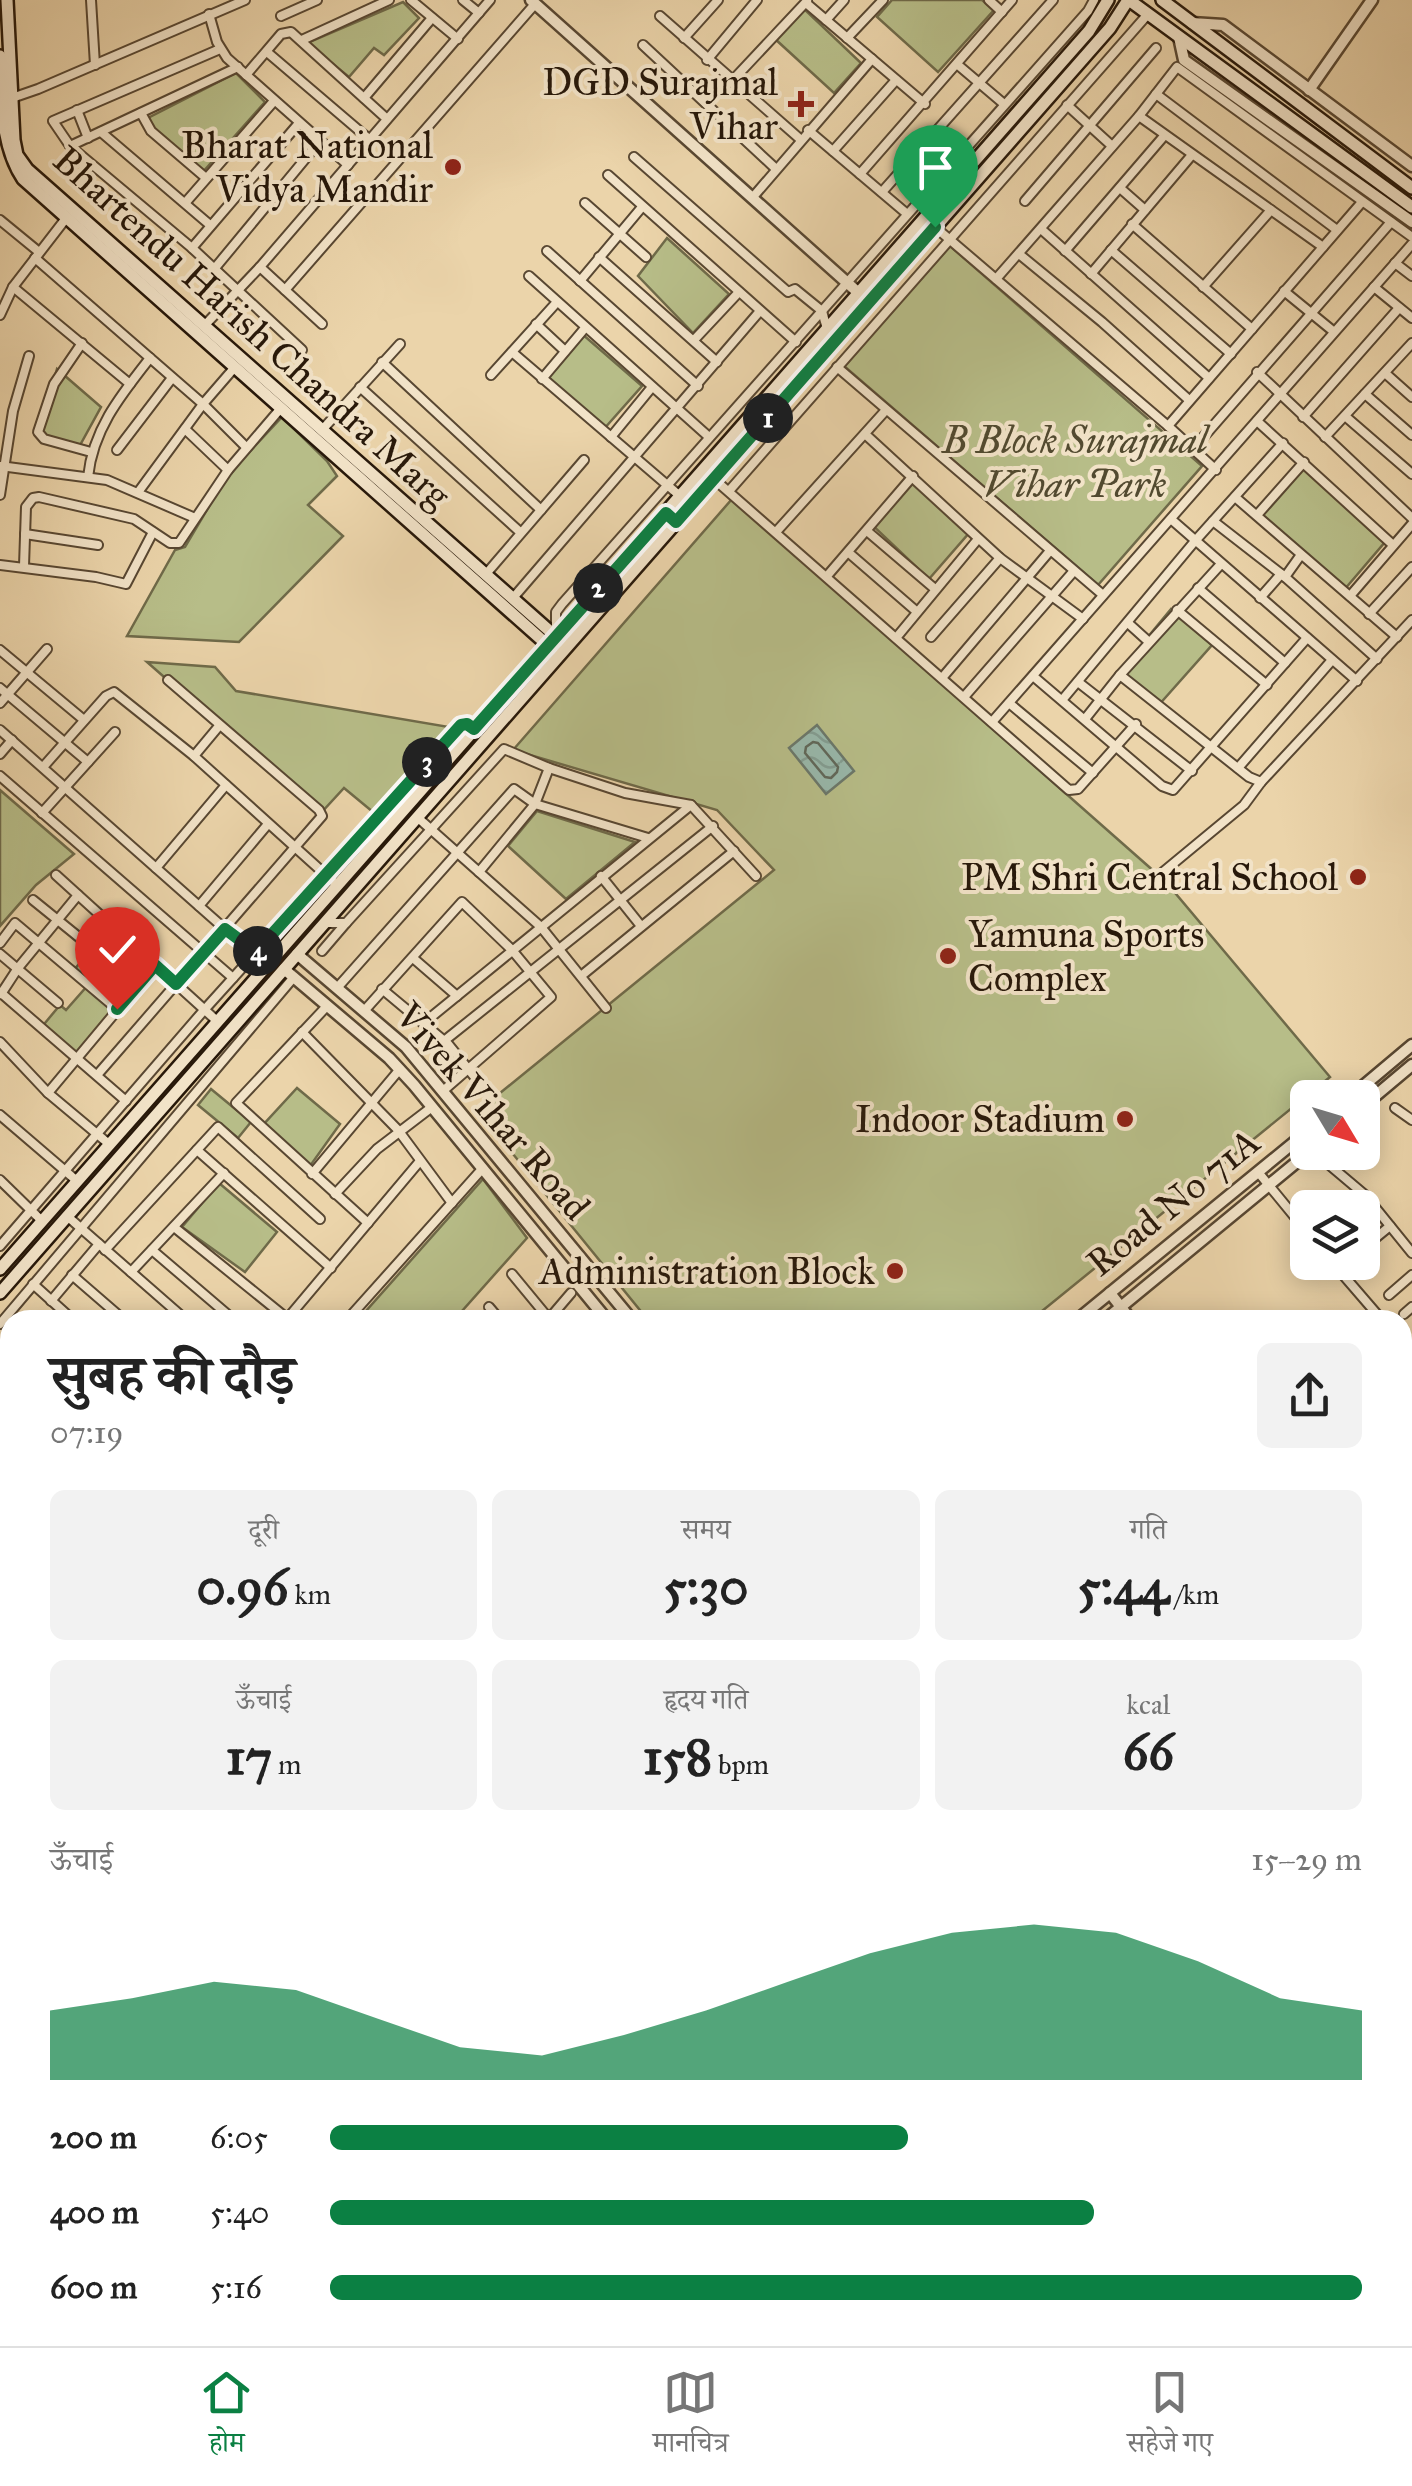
<!DOCTYPE html>
<html lang="hi">
<head>
<meta charset="utf-8">
<style>
	:root { --surface:#fff; --page:#f2f2f2; --text:#222; --muted:#767676; --line:#e0e0e0; --accent:#0b8043 }
	body { margin:0; font-family:"IM FELL Great Primer","Noto Serif Devanagari",serif; background:var(--page); color:var(--text); height:100vh; display:flex; flex-direction:column; font-size:38px; white-space:nowrap }
	* { box-sizing:border-box; margin:0 }
	p { font-size:32px; color:var(--muted) }
	.icon { flex:none; width:55px; height:55px; fill:none; stroke:currentColor; stroke-width:2; stroke-linecap:round; stroke-linejoin:round }
	.map { position:relative; flex:1; overflow:hidden }
	.details { position:absolute; left:0px; top:1310px; width:1412px; height:1038px; display:flex; flex-direction:column; background:var(--surface); border-radius:30px 30px 0 0; box-shadow:0 5px 25px #0003 }
	.details>* { flex:none }
	.needle { width:65px; rotate:128deg }
	.fabs { position:absolute; left:1290px; top:1080px; display:grid; gap:20px }
	.fabs a { display:grid; place-items:center; width:90px; height:90px; border-radius:15px; background:var(--surface); box-shadow:0 5px 25px #0003; font-size:50px }
	.pin { position:absolute; display:grid; place-items:center; width:85px; height:85px; color:#fff; margin:-102px -42px; border-radius:50% 50% 50% 0; rotate:-45deg; box-shadow:0 0 10px #0007 }
	.pin .icon { rotate:45deg }
	.km { position:absolute; width:50px; height:50px; margin:-25px; border-radius:50%; background:#222; color:#fff; font-size:28px; line-height:50px; text-align:center }
	.round { display:grid; place-items:center; flex:none; width:105px; height:105px; border-radius:15px; background:var(--page) }
	.head { display:flex; align-items:center; justify-content:space-between; height:170px; padding:0 50px }
	h1 { font-size:55px; font-weight:700; line-height:75px }
	.stats { display:grid; grid-template-columns:repeat(3,1fr); gap:15px; height:170px; padding:10px 50px }
	.stats div { display:grid; align-content:center; border-radius:15px; background:var(--page); text-align:center }
	.stats b { font-size:50px; font-weight:700 }
	.stats small { font-size:28px; font-weight:400 }
	.stats p { font-size:28px }
	.chart { height:280px; padding:20px 50px }
	.chart p { display:flex; justify-content:space-between }
	.chart svg { width:100%; height:180px; margin-top:10px; fill:var(--accent); opacity:.7 }
	ul { padding:0 50px; list-style:none; font-size:32px }
	li { display:grid; grid-template-columns:160px 120px 1fr; align-items:center; height:75px }
	li i { height:25px; border-radius:12px; background:var(--accent) }
	.menu { display:flex; justify-content:space-around; align-items:center; height:140px; border-top:2px solid var(--line); background:var(--surface); font-size:28px; color:var(--muted) }
	.menu a { display:grid; justify-items:center; gap:5px }
	.menu .active { color:var(--accent) }
	.map>svg:first-child { display:block }
	.green { fill:#b7bd88; stroke:#6f6a49; stroke-width:2.5 }
	.water { fill:url(#water-waves); stroke:#6b786b; stroke-width:2.5 }
	.lines { fill:none; stroke-linecap:round; stroke-linejoin:round }
	.shore { stroke:#60685a; stroke-width:2.5 }
	.canal { stroke:#98b8ab; stroke-width:9 }
	.minor-casing { stroke:#584732; stroke-width:12 }
	.tertiary-casing { stroke:#584732; stroke-width:15 }
	.secondary-casing { stroke:#27180a; stroke-width:16 }
	.minor { stroke:#f2e3c8; stroke-width:8 }
	.tertiary { stroke:#f2e3c8; stroke-width:10 }
	.secondary { stroke:#f2e3c8; stroke-width:11 }
	.route-casing { stroke:#fff; stroke-width:20 }
	.route { stroke:#0b8043; stroke-width:12 }
	.poi-dot { fill:#8f2418; stroke:#f2e3c8; stroke-width:4 }
	.labels { text-anchor:middle; stroke-width:8; stroke-linejoin:round; paint-order:stroke }
	.poi-label { font-size:38px; fill:#27180a; stroke:#f2e3c8; text-anchor:end }
	.street-label { font-size:38px; fill:#27180a; stroke:#f2e3c8 }
	.park-label { font-size:38px; font-style:italic; fill:#524a30; stroke:#f2e3c8 }
</style>
</head>
<body>
<div class="map">
<svg width="1412" height="2346" viewBox="0 0 1412 2346">
	<defs>
		<pattern id="water-waves" width="16" height="10" patternUnits="userSpaceOnUse" patternTransform="scale(2.5)"><rect width="16" height="10" fill="#98b8ab"/><path d="M0 5q4-4 8 0t8 0" fill="none" stroke="#839d92"/></pattern>
	</defs>
	<rect width="100%" height="100%" fill="#ebd4aa"/>
	<filter id="stains"><feTurbulence type="fractalNoise" baseFrequency=".002" numOctaves="4"/><feColorMatrix values="0 0 0 0 .2 0 0 0 0 .09 0 0 0 0 .02 0 0 0 .5 -.17"/></filter>
	<radialGradient id="worn" r=".72"><stop offset=".6" stop-color="#630" stop-opacity="0"/><stop offset="1" stop-color="#630" stop-opacity=".3"/></radialGradient>
	<g class="green">
		<path d="M892,0H982L994,10L938,72L877,17Z"/>
		<path d="M403,2L419,18L384,55L374,48L349,77L307,43Z"/>
		<path d="M800,5L861,63L834,93L774,38Z"/>
		<path d="M236,73L265,102L202,173L155,132L146,119Z"/>
		<path d="M667,238L729,294L693,333L638,276Z"/>
		<path d="M950,246L1202,466L1098,585L844,366Z"/>
		<path d="M581,333L642,386L603,430L545,374Z"/>
		<path d="M57,369L101,407L79,447L38,434Z"/>
		<path d="M282,417L327,461L337,476L308,505L343,536L239,642L127,636L175,550L185,547L227,476Z"/>
		<path d="M1304,468L1385,542L1344,590L1260,513Z"/>
		<path d="M908,477L969,533L929,579L870,523Z"/>
		<path d="M732,499L1165,881L1330,1077L1031,1320H648L478,1111L774,870L717,810L513,750Z"/>
		<path d="M1171,609L1212,645L1157,707L1119,672Z"/>
		<path d="M147,662L215,667L236,691L449,727L373,812L344,788L320,814Z"/>
		<path d="M0,790L74,854L36,885L0,926Z"/>
		<path d="M537,811L635,842L566,899L508,846Z"/>
		<path d="M106,924L151,966L73,1057L40,1029L60,1005L66,1010L88,985L74,970L92,948L88,944Z"/>
		<path d="M297,1088L340,1124L310,1166L263,1125Z"/>
		<path d="M211,1089L251,1122L238,1138L198,1105Z"/>
		<path d="M483,1179L527,1238L454,1320H358Z"/>
		<path d="M219,1183L277,1232L245,1272L182,1227Z"/>
		<path d="M1403,1580L1412,1587V1773L1403,1785Z"/>
	</g>
	<path class="water" d="M817,725L854,771L826,794L789,748Z"/>
	<g class="lines">
		<path class="shore" d="M813,742L818,743L838,767L837,772L831,778L825,777L805,753L806,747Z"/>
		<g class="canal">
			<path d="M0,1624L10,1633"/>
			<path d="M565,2338L571,2346"/>
		</g>
		<g class="minor-casing">
			<g id="minor">
				<path d="M91,0L95,65"/>
				<path d="M411,0L458,39"/>
				<path d="M463,0L479,13"/>
				<path d="M989,0L1002,12"/>
				<path d="M806,3L925,104"/>
				<path d="M209,14L217,42L227,58L348,165"/>
				<path d="M281,16L317,0"/>
				<path d="M660,16L800,139"/>
				<path d="M826,20L844,0"/>
				<path d="M684,38L718,0"/>
				<path d="M847,38L883,0"/>
				<path d="M302,40L389,0"/>
				<path d="M643,45L775,168"/>
				<path d="M220,49L53,121L70,146L192,248L302,350"/>
				<path d="M267,52L369,139"/>
				<path d="M707,60L757,0"/>
				<path d="M958,65L1004,104"/>
				<path d="M246,75L281,34L291,32L387,119"/>
				<path d="M731,82L807,1"/>
				<path d="M1156,94L1337,230"/>
				<path d="M12,98L38,89L245,0"/>
				<path d="M364,98L432,18"/>
				<path d="M1067,105L1112,146"/>
				<path d="M77,110L88,138"/>
				<path d="M141,113L151,131L206,178"/>
				<path d="M1139,116L1323,247"/>
				<path d="M808,130L906,213"/>
				<path d="M101,132L210,225"/>
				<path d="M70,146L238,67"/>
				<path d="M833,151L896,80"/>
				<path d="M634,157L788,292L795,289L822,311L827,329"/>
				<path d="M860,174L1012,0"/>
				<path d="M608,175L796,342"/>
				<path d="M1120,188L1145,210"/>
				<path d="M882,192L1053,0"/>
				<path d="M753,197L872,59"/>
				<path d="M1025,201L1156,48"/>
				<path d="M186,202L274,101"/>
				<path d="M585,203L646,257"/>
				<path d="M0,220L39,252"/>
				<path d="M1132,224L1252,329"/>
				<path d="M935,227L1168,426L1216,470"/>
				<path d="M1041,229L1209,378"/>
				<path d="M192,248L299,123"/>
				<path d="M1111,250L1231,354"/>
				<path d="M547,251L698,386"/>
				<path d="M1065,251L1164,136"/>
				<path d="M1019,254L1102,322L1189,400"/>
				<path d="M599,257L717,362"/>
				<path d="M35,258L203,404L246,447"/>
				<path d="M1395,263L1412,276"/>
				<path d="M260,267L322,324"/>
				<path d="M215,268L320,141"/>
				<path d="M1091,274L1191,156"/>
				<path d="M529,276L709,437"/>
				<path d="M996,279L1139,116L1177,67L1412,237"/>
				<path d="M580,281L642,207"/>
				<path d="M13,287L130,384"/>
				<path d="M1203,287L1271,210"/>
				<path d="M1374,287L1412,318"/>
				<path d="M285,290L535,4"/>
				<path d="M1284,291L1333,331"/>
				<path d="M0,315L13,287L67,217"/>
				<path d="M536,324L565,351"/>
				<path d="M204,326L260,267L490,0"/>
				<path d="M694,340L739,292"/>
				<path d="M82,343L54,384L38,432L44,439L91,452"/>
				<path d="M512,352L680,496"/>
				<path d="M382,362L541,510"/>
				<path d="M837,367L1103,595"/>
				<path d="M1257,372L1412,518"/>
				<path d="M1385,373L1412,397"/>
				<path d="M491,375L557,302"/>
				<path d="M542,379L585,328"/>
				<path d="M360,387L520,532"/>
				<path d="M1365,394L1412,435"/>
				<path d="M1345,416L1412,474"/>
				<path d="M1303,417L1399,308"/>
				<path d="M1257,421L1393,545"/>
				<path d="M1168,426L1362,202"/>
				<path d="M185,429L228,470"/>
				<path d="M322,430L400,344"/>
				<path d="M865,434L1000,558L1083,619"/>
				<path d="M611,437L652,387"/>
				<path d="M1325,437L1412,343"/>
				<path d="M1193,449L1391,222"/>
				<path d="M117,450L172,378"/>
				<path d="M0,466L107,480L195,518"/>
				<path d="M88,477C93,429 121,395 150,358"/>
				<path d="M714,479L1069,790L1078,789L1136,724"/>
				<path d="M139,491L203,404L235,367"/>
				<path d="M729,491L1148,14"/>
				<path d="M0,495L13,411L29,356"/>
				<path d="M1235,497L1397,637"/>
				<path d="M1257,515L1304,462"/>
				<path d="M1172,520L1357,681"/>
				<path d="M1213,521L1285,577L1377,659"/>
				<path d="M867,531L935,589"/>
				<path d="M776,532L886,410"/>
				<path d="M25,534L98,545"/>
				<path d="M849,553L916,611"/>
				<path d="M0,565L96,577L126,584L153,532"/>
				<path d="M24,566L26,507L33,498L39,497L134,519L170,543H179L228,470L281,408"/>
				<path d="M486,574L584,460"/>
				<path d="M827,576L913,476"/>
				<path d="M1285,577L1300,556"/>
				<path d="M1198,588L1285,663"/>
				<path d="M1350,596L1412,524"/>
				<path d="M513,598L760,311"/>
				<path d="M1260,598L1281,574"/>
				<path d="M1177,610L1267,685"/>
				<path d="M1369,614L1412,567"/>
				<path d="M1128,623L1149,642"/>
				<path d="M556,636V612L562,604L1088,11L1094,0"/>
				<path d="M931,637L1000,558"/>
				<path d="M896,638L978,539"/>
				<path d="M0,650L84,720"/>
				<path d="M1120,675L1249,777L1261,782"/>
				<path d="M1033,676L1162,786L1173,790L1307,638"/>
				<path d="M942,678L1049,552"/>
				<path d="M1078,682L1192,771"/>
				<path d="M0,688L88,762"/>
				<path d="M964,697L1073,572"/>
				<path d="M1063,699L1195,541L1283,443"/>
				<path d="M0,703L47,649"/>
				<path d="M1009,703L1093,773"/>
				<path d="M1085,719L1120,675L1221,564"/>
				<path d="M992,722L1412,244"/>
				<path d="M0,730L225,929L271,959"/>
				<path d="M0,754L12,740"/>
				<path d="M194,756L219,726"/>
				<path d="M44,766L106,696L114,692L194,756L337,885"/>
				<path d="M1238,768L1332,660"/>
				<path d="M0,776L233,978"/>
				<path d="M42,813L115,732"/>
				<path d="M417,817L541,927L606,1008"/>
				<path d="M156,868L226,785"/>
				<path d="M479,872L535,804L549,768"/>
				<path d="M1163,872L1244,805L1261,782L1412,620"/>
				<path d="M56,875L217,1021"/>
				<path d="M601,876L641,926"/>
				<path d="M33,900L91,947"/>
				<path d="M199,906L268,824"/>
				<path d="M325,923H346L504,749L549,768L625,793L691,805L756,876"/>
				<path d="M0,943L15,923L117,1009"/>
				<path d="M322,951L346,923"/>
				<path d="M0,954L58,1003"/>
				<path d="M413,958L457,996"/>
				<path d="M581,976L734,851"/>
				<path d="M337,988L514,789L535,804L648,838"/>
				<path d="M382,989L448,1044L490,1096"/>
				<path d="M0,992L126,1101"/>
				<path d="M1,994L18,968L78,895"/>
				<path d="M327,1006L236,1103L368,1223"/>
				<path d="M364,1011L462,902L512,950L551,997L444,1090"/>
				<path d="M425,1022L691,805"/>
				<path d="M302,1032L398,1130L452,1203"/>
				<path d="M444,1041L713,826"/>
				<path d="M0,1042L48,1093L109,1144"/>
				<path d="M98,1074L322,816L319,810L168,680"/>
				<path d="M48,1093L155,965"/>
				<path d="M1395,1108L1412,1120"/>
				<path d="M0,1115L77,1181"/>
				<path d="M197,1150L331,1268"/>
				<path d="M1314,1152L1365,1195L1412,1253"/>
				<path d="M1258,1172L1308,1233"/>
				<path d="M312,1174L400,1069"/>
				<path d="M0,1180L42,1221"/>
				<path d="M335,1194L377,1149L432,1107"/>
				<path d="M67,1216L186,1320"/>
				<path d="M174,1227L289,1320"/>
				<path d="M0,1246L205,1009L461,725L467,724L474,729"/>
				<path d="M1362,1249L1390,1226"/>
				<path d="M105,1250L218,1127L320,1219"/>
				<path d="M152,1250L234,1320"/>
				<path d="M1332,1262L1382,1320"/>
				<path d="M131,1272L224,1173"/>
				<path d="M512,1274L550,1320"/>
				<path d="M72,1275L124,1320"/>
				<path d="M33,1284L73,1320"/>
				<path d="M1389,1295L1412,1275"/>
				<path d="M51,1301L99,1244"/>
				<path d="M489,1307L500,1320"/>
				<path d="M1404,1314L1412,1307"/>
				<path d="M287,1319L420,1161"/>
				<path d="M347,1320L483,1168"/>
				<path d="M548,1320L571,1293"/>
				<path d="M0,1324L294,977"/>
				<path d="M1402,1343L1412,1354"/>
				<path d="M1402,1375L1412,1362"/>
				<path d="M1402,1411L1412,1418"/>
				<path d="M0,1422L10,1411"/>
				<path d="M1402,1463L1412,1450"/>
				<path d="M1402,1495L1407,1499"/>
				<path d="M0,1534L10,1543"/>
				<path d="M0,1864L10,1876"/>
				<path d="M0,1911L10,1900"/>
				<path d="M0,1955L10,1945"/>
				<path d="M0,2006L10,1995"/>
				<path d="M0,2056L10,2044"/>
				<path d="M0,2230L10,2234"/>
				<path d="M1402,2289L1412,2277"/>
				<path d="M1402,2302L1412,2309"/>
				<path d="M310,2338L318,2346"/>
				<path d="M350,2338L358,2346"/>
				<path d="M406,2338L413,2346"/>
				<path d="M602,2338L608,2346"/>
				<path d="M801,2338L822,2346"/>
				<path d="M901,2338L908,2346"/>
				<path d="M1072,2338L1103,2346"/>
				<path d="M1219,2338L1253,2346"/>
				<path d="M114,2346L118,2338"/>
				<path d="M155,2346L160,2338"/>
				<path d="M195,2346L200,2338"/>
				<path d="M467,2346L477,2338"/>
				<path d="M741,2346L748,2338"/>
				<path d="M776,2346L783,2338"/>
				<path d="M947,2346L954,2338"/>
				<path d="M1022,2346L1034,2338"/>
				<path d="M1143,2346L1145,2338"/>
				<path d="M1182,2346L1184,2338"/>
				<path d="M1286,2346L1288,2338"/>
				<path d="M1361,2346L1363,2338"/>
			</g>
		</g>
		<g class="tertiary-casing">
			<g id="tertiary">
				<path d="M531,0L862,296"/>
				<path d="M1192,23L1223,25L1412,166"/>
				<path d="M1179,37L1184,60L1412,222"/>
				<path d="M1309,90L1372,0"/>
				<path d="M297,954L406,1047L632,1320"/>
				<path d="M284,969L389,1058L414,1085L607,1320"/>
				<path d="M1349,1098L1412,1045"/>
				<path d="M1362,1107L1412,1065"/>
				<path d="M1110,1293L1131,1320"/>
				<path d="M1077,1320L1308,1131"/>
				<path d="M1105,1320L1309,1152"/>
				<path d="M1402,1551L1412,1558"/>
				<path d="M1402,1801L1412,1788"/>
				<path d="M1402,2205L1412,2208"/>
				<path d="M1402,2215L1412,2218"/>
				<path d="M0,2313L10,2289"/>
				<path d="M6,2346L10,2337"/>
				<path d="M670,2346L680,2338"/>
				<path d="M684,2346L693,2338"/>
			</g>
		</g>
		<g class="secondary-casing">
			<g id="secondary">
				<path d="M7,0L14,140L17,155L27,169L561,641"/>
				<path d="M1129,0L1412,207"/>
				<path d="M1162,0L1412,188"/>
				<path d="M0,56C2,97 0,145 23,179L552,649"/>
				<path d="M0,1269L1089,31L1108,0"/>
				<path d="M0,1293L1110,28L1128,0"/>
				<path d="M0,1678L10,1687"/>
				<path d="M0,1702L10,1711"/>
				<path d="M504,2338L510,2346"/>
				<path d="M525,2338L531,2346"/>
			</g>
		</g>
		<use href="#minor" class="minor"/>
		<use href="#tertiary" class="tertiary"/>
		<use href="#secondary" class="secondary"/>
	</g>
	<g class="lines">
		<g class="route-casing">
			<path id="route" d="M117,1009L155,965L176,984L225,929L256,952L461,725L467,724L474,729L666,513L676,522L935,227"/>
		</g>
		<use href="#route" class="route"/>
	</g>
	<g class="poi-dot">
		<path d="M796 89h10v10h10v10h-10v10h-10v-10h-10v-10h10z"/>
		<circle cx="453" cy="167" r="10"/>
		<circle cx="1358" cy="877" r="10"/>
		<circle cx="948" cy="956" r="10"/>
		<circle cx="1125" cy="1119" r="10"/>
		<circle cx="895" cy="1271" r="10"/>
	</g>
	<g class="labels">
		<g class="poi-label">
			<text x="778" y="95">DGD Surajmal<tspan x="778" dy="44">Vihar</tspan></text>
			<text x="433" y="158">Bharat National<tspan x="433" dy="44">Vidya Mandir</tspan></text>
			<text x="1338" y="890">PM Shri Central School</text>
			<text x="968" y="947" text-anchor="start">Yamuna Sports<tspan x="968" dy="44">Complex</tspan></text>
			<text x="1105" y="1132">Indoor Stadium</text>
			<text x="875" y="1284">Administration Block</text>
		</g>
		<g class="street-label">
			<text transform="translate(252 327) rotate(42)" y="13">Bhartendu Harish Chandra Marg</text>
			<text transform="translate(493 1111) rotate(49)" y="13">Vivek Vihar Road</text>
			<text transform="translate(1173 1202) rotate(-39)" y="13">Road No 71A</text>
		</g>
		<g class="park-label">
			<text x="1075" y="453">B Block Surajmal<tspan x="1075" dy="44">Vihar Park</tspan></text>
		</g>
	</g>
	<rect width="100%" height="100%" filter="url(#stains)"/>
	<rect width="100%" height="100%" fill="url(#worn)"/>
</svg>
<div class="fabs">
<a><svg class="needle" viewBox="-14 -14 28 28"><path d="M0-13l5 13h-10z" fill="#e53935"/><path d="M0 13l5-13h-10z" fill="#767676"/></svg></a>
<a><svg class="icon" aria-label="layers" viewBox="0 0 24 24"><path d="M12 4l9 5-9 5-9-5zM3 14l9 5 9-5"/></svg></a>
</div>
<div class="pin" style="left:935px;top:227px;background:#1e9e55"><svg class="icon" aria-label="arrive" viewBox="0 0 24 24"><path d="M6 21V4h12l-3 4 3 4H6"/></svg></div>
<div class="pin" style="left:117px;top:1009px;background:#d93025"><svg class="icon" aria-label="check" viewBox="0 0 24 24"><path d="M5 12l5 5 9-10"/></svg></div>
<b class="km" style="left:768px;top:418px">1</b>
<b class="km" style="left:598px;top:588px">2</b>
<b class="km" style="left:427px;top:762px">3</b>
<b class="km" style="left:258px;top:951px">4</b>
<section class="details">
<div class="head"><div><h1>सुबह की दौड़</h1><p>07:19</p></div><a class="round"><svg class="icon" aria-label="share" viewBox="0 0 24 24"><path d="M12 15V3M7 8l5-5 5 5M5 13v7h14v-7"/></svg></a></div>
<div class="stats">
<div><p>दूरी</p><b>0.96<small> km</small></b></div>
<div><p>समय</p><b>5:30</b></div>
<div><p>गति</p><b>5:44<small> /km</small></b></div>
</div>
<div class="stats">
<div><p>ऊँचाई</p><b>17<small> m</small></b></div>
<div><p>हृदय गति</p><b>158<small> bpm</small></b></div>
<div><p>kcal</p><b>66</b></div>
</div>
<div class="chart"><p><span>ऊँचाई</span>15–29 m</p>
<svg viewBox="0 0 160 44" preserveAspectRatio="none"><path d="M0 44V27L10 24L20 20L30 22L40 29L50 36L60 38L70 33L80 27L90 20L100 13L110 8L120 6L130 8L140 15L150 24L160 27V44z"/></svg>
</div>
<ul>
<li><b>200 m</b>6:05<i style="width:56%"></i></li>
<li><b>400 m</b>5:40<i style="width:74%"></i></li>
<li><b>600 m</b>5:16<i style="width:100%"></i></li>
</ul>
</section>
</div>
<nav class="menu">
<a class="active"><svg class="icon" aria-label="home" viewBox="0 0 24 24"><path d="M3 11l9-7 9 7M6 9v11h12V9"/></svg>होम</a>
<a><svg class="icon" aria-label="map" viewBox="0 0 24 24"><path d="M3 6l6-2 6 2 6-2v14l-6 2-6-2-6 2zM9 4v14M15 6v14"/></svg>मानचित्र</a>
<a><svg class="icon" aria-label="saved" viewBox="0 0 24 24"><path d="M7 4h10v16l-5-4-5 4z"/></svg>सहेजे गए</a>
</nav>
</body>
</html>
